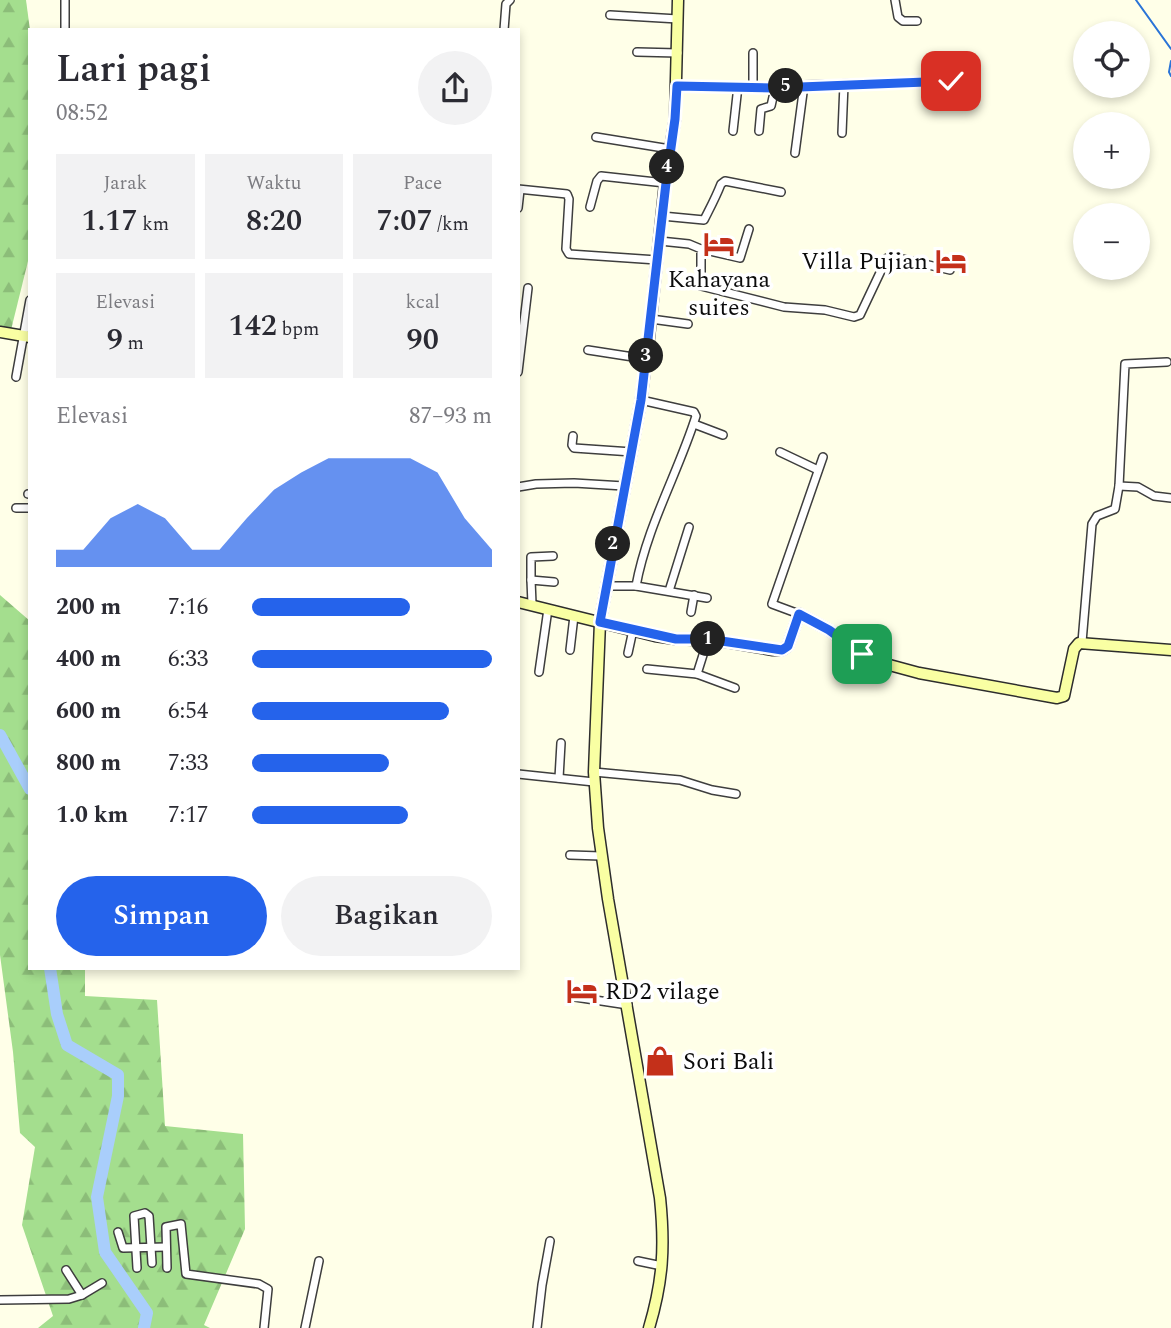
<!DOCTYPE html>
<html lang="id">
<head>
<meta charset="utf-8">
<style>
	:root { --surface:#fff; --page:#f2f2f3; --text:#2b2b33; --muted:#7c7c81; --accent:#2563eb }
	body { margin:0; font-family:Spectral,serif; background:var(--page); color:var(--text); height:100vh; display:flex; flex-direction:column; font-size:26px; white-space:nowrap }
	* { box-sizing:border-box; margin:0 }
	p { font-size:23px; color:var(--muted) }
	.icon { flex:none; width:38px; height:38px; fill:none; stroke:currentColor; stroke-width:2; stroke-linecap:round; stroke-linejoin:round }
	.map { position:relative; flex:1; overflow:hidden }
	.details { position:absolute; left:28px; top:28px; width:492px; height:942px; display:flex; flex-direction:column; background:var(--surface); border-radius:0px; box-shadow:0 4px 10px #0003 }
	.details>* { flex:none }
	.fabs { position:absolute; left:1073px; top:21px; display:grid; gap:14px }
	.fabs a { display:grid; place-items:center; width:77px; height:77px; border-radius:50%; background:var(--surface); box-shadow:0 4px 10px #0003; font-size:35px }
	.pin { position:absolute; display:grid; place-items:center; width:60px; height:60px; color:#fff; margin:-30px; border-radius:14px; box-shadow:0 4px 10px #0006 }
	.km { position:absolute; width:35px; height:35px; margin:-18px; border-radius:50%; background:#222; color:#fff; font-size:19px; line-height:35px; text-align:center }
	.round { display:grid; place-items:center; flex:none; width:74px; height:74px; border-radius:37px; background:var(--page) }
	.overview { display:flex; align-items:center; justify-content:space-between; height:119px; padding:0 28px }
	h1 { font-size:38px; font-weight:600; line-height:52px }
	.metrics { display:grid; grid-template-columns:repeat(3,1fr); gap:10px; height:119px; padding:7px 28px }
	.metrics div { display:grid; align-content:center; border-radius:0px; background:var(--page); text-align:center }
	.metrics b { font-size:30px; font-weight:600 }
	.metrics small { font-size:19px; font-weight:400 }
	.metrics p { font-size:19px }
	.chart { height:196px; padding:14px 28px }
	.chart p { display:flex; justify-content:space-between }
	.chart svg { width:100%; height:126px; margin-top:7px; fill:var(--accent); opacity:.7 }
	.cta { display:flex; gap:14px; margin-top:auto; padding:14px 28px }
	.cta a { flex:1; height:80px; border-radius:42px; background:var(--accent); color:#fff; font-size:28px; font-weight:600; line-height:80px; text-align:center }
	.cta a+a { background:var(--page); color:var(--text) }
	ul { padding:0 28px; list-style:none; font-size:23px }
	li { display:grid; grid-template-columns:112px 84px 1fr; align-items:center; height:52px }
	li i { height:18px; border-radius:9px; background:var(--accent) }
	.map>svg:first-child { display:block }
	.forest { fill:url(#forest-firs) }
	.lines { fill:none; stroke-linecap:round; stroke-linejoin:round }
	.stream { stroke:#2a74d7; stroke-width:2 }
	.river { stroke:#a9cefb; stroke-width:12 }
	.street-casing { stroke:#3e3e3e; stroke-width:10 }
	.secondary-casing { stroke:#2d2d2d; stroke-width:13 }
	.street { stroke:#fff; stroke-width:7 }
	.secondary { stroke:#f9ffa3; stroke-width:10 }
	.route-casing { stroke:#fff; stroke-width:14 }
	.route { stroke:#2563eb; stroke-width:9 }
	.labels { text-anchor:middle; stroke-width:7; stroke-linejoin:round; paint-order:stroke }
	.poi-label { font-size:24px; fill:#0b0b0b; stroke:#fff; text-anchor:start }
</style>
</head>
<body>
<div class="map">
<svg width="1171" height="1328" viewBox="0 0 1171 1328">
	<defs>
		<pattern id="forest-firs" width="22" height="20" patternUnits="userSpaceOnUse" patternTransform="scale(1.75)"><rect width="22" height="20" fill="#a4de8e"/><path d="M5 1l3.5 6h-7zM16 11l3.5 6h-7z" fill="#8cbd79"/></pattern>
	</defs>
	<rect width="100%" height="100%" fill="#ffffe8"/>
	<g class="forest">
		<path d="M0,0H26L30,30V253L10,334L0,335Z"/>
		<path d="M0,595L30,621V968H85V996L157,1000L165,1126L243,1134L245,1229L204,1325L210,1328H38L53,1316L22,1225L35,1147L20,1133L13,1052L0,955Z"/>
	</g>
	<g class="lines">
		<g class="stream">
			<path d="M1136,0L1171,49"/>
			<path d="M1171,61L1169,72L1171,76"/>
		</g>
		<g class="river">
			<path d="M0,735L30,789"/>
			<path d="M50,968L57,1014L67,1045L118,1075V1096L97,1197L105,1252L147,1313L144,1328"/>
		</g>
		<g class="street-casing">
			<g id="street">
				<path d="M895,0L898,17L903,21H917"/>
				<path d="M610,15L678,19"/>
				<path d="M65,30V0"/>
				<path d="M504,30L506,4L510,0"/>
				<path d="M637,52L678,53"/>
				<path d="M753,53V86"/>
				<path d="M677,87L775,88L804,85L951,81"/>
				<path d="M733,131L738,86"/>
				<path d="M759,131L761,109L771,106L775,88"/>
				<path d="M842,133L844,84"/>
				<path d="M596,137L670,149"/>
				<path d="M795,153L804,85"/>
				<path d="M518,189L567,194L569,199L566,249L569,254L657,260"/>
				<path d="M590,207L597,181L601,176L665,183"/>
				<path d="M518,208L520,190"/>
				<path d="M662,216L704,220C710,208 716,197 721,184L725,181L781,192"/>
				<path d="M660,241L689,244L701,249V286L784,307L825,310L854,317L860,315L887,258L894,257L950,270"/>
				<path d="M701,249L740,258L749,229"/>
				<path d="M651,319L688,324"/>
				<path d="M588,350L646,359"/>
				<path d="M518,372L528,288"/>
				<path d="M16,377L30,300"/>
				<path d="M694,424L723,435"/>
				<path d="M573,436L572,445L574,448L632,452"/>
				<path d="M780,452L818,470"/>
				<path d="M1119,486L1138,487L1154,496L1171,498"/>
				<path d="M518,487L536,484L574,483L624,486"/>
				<path d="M28,494H30"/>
				<path d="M16,508H30"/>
				<path d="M531,580V557L553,556"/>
				<path d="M606,586H636L707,598"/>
				<path d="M636,586C647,526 678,473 696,416L694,412L641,400"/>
				<path d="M669,591L689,527"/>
				<path d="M532,604L531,580L554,582"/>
				<path d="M691,612L694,595"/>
				<path d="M799,614L772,604L823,457"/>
				<path d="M1082,642L1092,524L1097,516L1115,509L1119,486L1125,364L1167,362"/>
				<path d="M570,650L574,616"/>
				<path d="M628,653L633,630"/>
				<path d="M647,669L697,674L735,688"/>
				<path d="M539,672L548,609"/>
				<path d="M697,674L708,639"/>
				<path d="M594,772L680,780L712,790L736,794"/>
				<path d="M518,774L594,782"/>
				<path d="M559,778L561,743"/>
				<path d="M570,855L601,856"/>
				<path d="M575,997L628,1005"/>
				<path d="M118,1232L123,1248L166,1247"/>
				<path d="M638,1261L662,1266"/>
				<path d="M137,1268L134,1216L145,1213L149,1216L152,1263"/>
				<path d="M167,1268L166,1227L181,1224L186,1274L259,1284L268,1289L264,1328"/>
				<path d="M66,1270L82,1295"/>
				<path d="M0,1300L69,1299L82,1295L102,1283"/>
				<path d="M305,1328L319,1261"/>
				<path d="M537,1328L542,1285L550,1241"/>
			</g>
		</g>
		<g class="secondary-casing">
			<g id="secondary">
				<path d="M0,332L30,337"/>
				<path d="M518,602L655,636L676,639L721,641L773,650H782L788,646L799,614L829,630L861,654L882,663L919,673L1057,698L1064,696L1074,649L1079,643L1171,650"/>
				<path d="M649,1328C663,1281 665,1247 660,1198L608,899L598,828L594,772L600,622L641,400L649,337L665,183L675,119L678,0"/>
			</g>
		</g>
		<use href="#street" class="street"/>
		<use href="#secondary" class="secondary"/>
	</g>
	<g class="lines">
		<g class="route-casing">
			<path id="route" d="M862,654L829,630L799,614L788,646L782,650L708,639H676L600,622L641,400L666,183L675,119L677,86L775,88L951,81"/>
		</g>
		<use href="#route" class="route"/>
	</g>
	<defs>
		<g id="hotel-bare" transform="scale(2.415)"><path d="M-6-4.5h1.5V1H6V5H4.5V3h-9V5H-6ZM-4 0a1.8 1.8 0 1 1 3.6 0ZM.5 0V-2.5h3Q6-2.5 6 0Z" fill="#c4301a" stroke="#fff" stroke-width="2.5" paint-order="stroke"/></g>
		<g id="shop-bare" transform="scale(2.415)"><path d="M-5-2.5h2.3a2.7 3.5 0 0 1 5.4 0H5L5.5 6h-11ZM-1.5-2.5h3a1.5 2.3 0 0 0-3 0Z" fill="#c4301a" stroke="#fff" stroke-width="2.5" paint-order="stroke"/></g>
	</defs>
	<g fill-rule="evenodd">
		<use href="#hotel-bare" x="719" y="244"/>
		<use href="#hotel-bare" x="951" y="261"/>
		<use href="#hotel-bare" x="582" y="991"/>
		<use href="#shop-bare" x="660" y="1061"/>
	</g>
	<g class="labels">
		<g class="poi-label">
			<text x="928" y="269" text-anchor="end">Villa Pujian</text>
			<text x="719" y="287" text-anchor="middle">Kahayana<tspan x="719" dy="28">suites</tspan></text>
			<text x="605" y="999">RD2 vilage</text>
			<text x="683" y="1069">Sori Bali</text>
		</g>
	</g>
</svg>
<div class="fabs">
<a><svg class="icon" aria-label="locate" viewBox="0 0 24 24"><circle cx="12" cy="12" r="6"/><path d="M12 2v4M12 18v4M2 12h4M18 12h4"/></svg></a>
<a>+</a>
<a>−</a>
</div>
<div class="pin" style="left:862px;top:654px;background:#1e9e55"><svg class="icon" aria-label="arrive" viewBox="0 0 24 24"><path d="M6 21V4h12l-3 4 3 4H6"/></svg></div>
<div class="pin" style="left:951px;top:81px;background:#d93025"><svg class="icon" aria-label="check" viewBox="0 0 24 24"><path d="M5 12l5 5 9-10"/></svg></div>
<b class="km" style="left:708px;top:639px">1</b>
<b class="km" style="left:613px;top:544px">2</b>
<b class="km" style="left:646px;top:356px">3</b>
<b class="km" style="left:667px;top:167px">4</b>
<b class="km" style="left:786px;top:86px">5</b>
<section class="details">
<div class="overview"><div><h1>Lari pagi</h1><p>08:52</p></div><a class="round"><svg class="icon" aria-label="share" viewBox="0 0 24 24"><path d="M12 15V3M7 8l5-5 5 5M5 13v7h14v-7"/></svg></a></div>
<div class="metrics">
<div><p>Jarak</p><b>1.17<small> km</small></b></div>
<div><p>Waktu</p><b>8:20</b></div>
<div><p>Pace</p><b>7:07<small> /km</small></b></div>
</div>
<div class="metrics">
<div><p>Elevasi</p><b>9<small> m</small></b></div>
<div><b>142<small> bpm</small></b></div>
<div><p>kcal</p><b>90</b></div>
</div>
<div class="chart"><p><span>Elevasi</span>87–93 m</p>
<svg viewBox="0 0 160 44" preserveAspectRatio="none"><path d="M0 44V38L10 38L20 27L30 22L40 27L50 38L60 38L70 27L80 17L90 11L100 6L110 6L120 6L130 6L140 11L150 27L160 38V44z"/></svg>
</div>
<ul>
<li><b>200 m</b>7:16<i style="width:66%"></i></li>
<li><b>400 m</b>6:33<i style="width:100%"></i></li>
<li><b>600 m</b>6:54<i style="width:82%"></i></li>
<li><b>800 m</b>7:33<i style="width:57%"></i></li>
<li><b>1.0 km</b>7:17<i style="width:65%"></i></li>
</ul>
<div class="cta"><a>Simpan</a><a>Bagikan</a></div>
</section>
</div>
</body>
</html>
